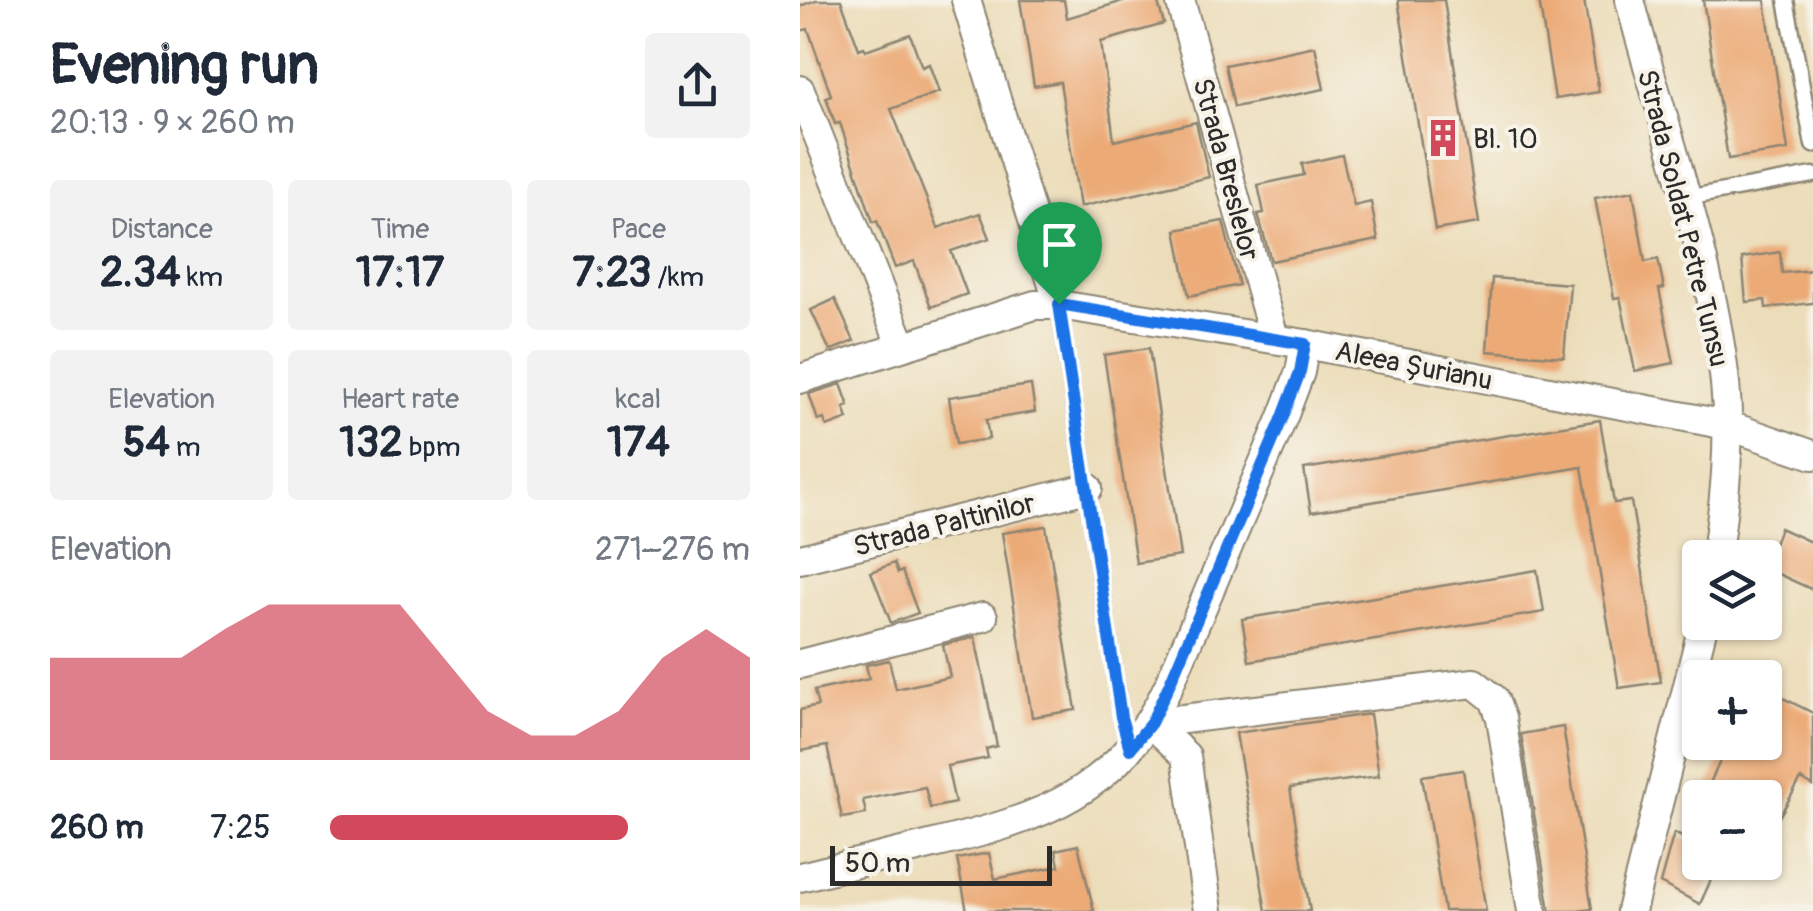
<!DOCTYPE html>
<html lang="en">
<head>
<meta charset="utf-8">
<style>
	:root { --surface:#fff; --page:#f2f2f3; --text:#1f2937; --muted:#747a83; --accent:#d1495b }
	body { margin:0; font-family:Pangolin,sans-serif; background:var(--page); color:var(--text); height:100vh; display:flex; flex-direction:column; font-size:38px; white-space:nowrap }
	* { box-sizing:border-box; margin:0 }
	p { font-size:32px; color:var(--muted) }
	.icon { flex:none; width:55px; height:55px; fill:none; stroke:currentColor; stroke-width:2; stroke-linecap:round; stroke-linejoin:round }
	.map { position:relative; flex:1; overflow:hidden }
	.sheet { display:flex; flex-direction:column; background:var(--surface); width:800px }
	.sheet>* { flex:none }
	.controls { position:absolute; left:882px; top:540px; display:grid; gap:20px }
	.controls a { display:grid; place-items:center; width:100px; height:100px; border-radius:10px; background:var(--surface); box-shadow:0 2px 8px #0004; font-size:50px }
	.scale { position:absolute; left:30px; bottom:25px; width:222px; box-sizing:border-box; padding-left:10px; border:5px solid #2b2b2b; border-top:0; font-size:28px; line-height:35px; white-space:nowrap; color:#2b2b2b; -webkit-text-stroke:8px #f7f3e8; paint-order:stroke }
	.pin { position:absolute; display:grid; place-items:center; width:85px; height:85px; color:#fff; margin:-102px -42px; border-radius:50% 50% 50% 0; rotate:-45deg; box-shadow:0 0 10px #0007 }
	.pin .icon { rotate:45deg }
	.round { display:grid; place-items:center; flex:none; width:105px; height:105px; border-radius:10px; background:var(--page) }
	.overview { display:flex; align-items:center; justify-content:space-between; height:170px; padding:0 50px }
	h1 { font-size:55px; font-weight:700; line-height:75px }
	.metrics { display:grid; grid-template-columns:repeat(3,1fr); gap:15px; height:170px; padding:10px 50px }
	.metrics div { display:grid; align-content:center; border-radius:10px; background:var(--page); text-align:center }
	.metrics b { font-size:42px; font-weight:700 }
	.metrics small { font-size:28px; font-weight:400 }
	.metrics p { font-size:28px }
	.chart { height:280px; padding:20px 50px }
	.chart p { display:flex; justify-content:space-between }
	.chart svg { width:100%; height:180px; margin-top:10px; fill:var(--accent); opacity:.7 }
	ul { padding:0 50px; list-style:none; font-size:32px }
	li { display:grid; grid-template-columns:160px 120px 1fr; align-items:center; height:75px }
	li i { height:25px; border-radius:12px; background:var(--accent) }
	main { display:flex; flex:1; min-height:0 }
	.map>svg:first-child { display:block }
	.building { fill:#ecaa77 }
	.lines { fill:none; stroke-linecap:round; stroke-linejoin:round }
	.lane-casing { stroke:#8c8472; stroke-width:19 }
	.street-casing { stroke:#8c8472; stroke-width:32 }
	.lane { stroke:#fff; stroke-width:14 }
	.street { stroke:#fff; stroke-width:28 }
	.route-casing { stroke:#fff; stroke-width:20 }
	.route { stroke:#1a73e8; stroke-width:12 }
	.labels { text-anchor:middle; stroke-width:8; stroke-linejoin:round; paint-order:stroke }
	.poi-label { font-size:28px; fill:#2b2b2b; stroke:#f7f3e8; text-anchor:start }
	.street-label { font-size:28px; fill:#2b2b2b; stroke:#f7f3e8 }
</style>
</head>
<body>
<main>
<section class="sheet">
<div class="overview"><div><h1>Evening run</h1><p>20:13 · 9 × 260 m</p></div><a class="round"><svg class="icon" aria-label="share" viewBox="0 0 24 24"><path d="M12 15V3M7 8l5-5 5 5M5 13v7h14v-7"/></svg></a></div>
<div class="metrics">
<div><p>Distance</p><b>2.34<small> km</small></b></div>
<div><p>Time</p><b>17:17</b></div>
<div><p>Pace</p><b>7:23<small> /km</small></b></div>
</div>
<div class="metrics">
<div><p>Elevation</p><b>54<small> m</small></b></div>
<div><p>Heart rate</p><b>132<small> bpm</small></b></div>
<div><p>kcal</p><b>174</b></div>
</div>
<div class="chart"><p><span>Elevation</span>271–276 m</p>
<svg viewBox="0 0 160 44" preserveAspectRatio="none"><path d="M0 44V19L10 19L20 19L30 19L40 12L50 6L60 6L70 6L80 6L90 19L100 32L110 38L120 38L130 32L140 19L150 12L160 19V44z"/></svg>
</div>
<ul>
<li><b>260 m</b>7:25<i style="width:71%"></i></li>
</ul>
</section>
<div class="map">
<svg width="1013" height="911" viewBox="0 0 1013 911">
	<rect width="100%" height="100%" fill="#f7f3e8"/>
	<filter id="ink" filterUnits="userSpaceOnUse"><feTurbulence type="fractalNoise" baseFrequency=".01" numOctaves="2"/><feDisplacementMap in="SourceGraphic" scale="20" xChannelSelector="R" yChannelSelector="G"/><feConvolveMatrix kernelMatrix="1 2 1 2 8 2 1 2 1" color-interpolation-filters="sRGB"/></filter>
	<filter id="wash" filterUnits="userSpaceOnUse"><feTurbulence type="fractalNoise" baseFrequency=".0048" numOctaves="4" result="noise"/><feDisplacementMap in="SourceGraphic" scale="40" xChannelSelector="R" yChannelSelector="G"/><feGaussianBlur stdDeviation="2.25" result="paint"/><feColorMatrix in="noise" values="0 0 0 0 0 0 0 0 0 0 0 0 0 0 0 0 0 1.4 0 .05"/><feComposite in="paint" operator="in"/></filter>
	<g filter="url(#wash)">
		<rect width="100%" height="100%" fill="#ecddba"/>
		<g id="blocks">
			<g class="building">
				<path d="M16,0H41L59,49L64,47L66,50L110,34L122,67L129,64L139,92L91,109L138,228L180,213L190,238L151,251L167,294L131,307L114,261L95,268L77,221L73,222L40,123L35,124L26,97L31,95L8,29L0,31V6Z"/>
				<path d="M220,0H264L267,18L327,0H357L364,24L301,42L314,141L396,122L409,177L280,207L260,82L234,86Z"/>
				<path d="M598,0H644L679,223L635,230Z"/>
				<path d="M739,0H784L799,92L755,99Z"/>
				<path d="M903,0H965L988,150L928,159Z"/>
				<path d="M515,46L524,89L434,107L425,65Z"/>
				<path d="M542,155L554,206L571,202L578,240L471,261L458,214L464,213L458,185L504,175L502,164Z"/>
				<path d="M833,191L845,262L858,259L864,288L859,289L874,363L835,371L820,297L814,298L795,198Z"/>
				<path d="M423,221L439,285L389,296L376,230Z"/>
				<path d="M980,252L982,273L1013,270V303L966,308L965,300L946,302L942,258Z"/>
				<path d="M692,278L770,284L764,357L687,351Z"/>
				<path d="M35,299L54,341L30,351L11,310Z"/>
				<path d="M349,348L380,556L336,563L304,355Z"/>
				<path d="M41,384L49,406L44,408L48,419L27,427L24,419L18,421L9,394Z"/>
				<path d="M231,385L235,412L186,420L189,439L156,444L149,397Z"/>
				<path d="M800,420L814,503L831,501L861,682L819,688L782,467L511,512L504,469Z"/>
				<path d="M246,526L276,710L232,717L202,533Z"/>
				<path d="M980,528L1013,543V590L965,568Z"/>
				<path d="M94,563L98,573L102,571L118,613L91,623L71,572Z"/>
				<path d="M737,570L744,612L449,661L442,619Z"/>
				<path d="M175,637L197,746L186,749L188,758L147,766L155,803L130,808L125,787L63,800L66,814L42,818L27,746L0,751V710L18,706L14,691L69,679L66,665L89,660L96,689L150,677L143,645Z"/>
				<path d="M965,689L1013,713V786L1001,779L965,841V798H903L929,742H965Z"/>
				<path d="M570,714L579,776L490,788L510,911H466L436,733Z"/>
				<path d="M763,727L792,909L777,911H750L721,734Z"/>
				<path d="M663,770L686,911H644L622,776Z"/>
				<path d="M874,833L900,845V862H919L900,904L860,883Z"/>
				<path d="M278,845L294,911H167L157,859L189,853L195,879L259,866L256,850Z"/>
			</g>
		</g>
	</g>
	<g filter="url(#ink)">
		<use href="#blocks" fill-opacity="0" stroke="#8c8472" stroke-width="2.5"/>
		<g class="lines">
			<g class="lane-casing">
				<g id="lane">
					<path d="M986,0L1013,145"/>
					<path d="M886,198L1013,175"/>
					<path d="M259,305L321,717L330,748"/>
				</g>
			</g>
			<g class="street-casing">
				<g id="street">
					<path d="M166,0L259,305L505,344L927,425L1013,455"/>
					<path d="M380,0L474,338"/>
					<path d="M830,0C862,126 911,253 925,383C931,441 925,500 916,558"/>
					<path d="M0,90L102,346"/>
					<path d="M0,379L235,305H259"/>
					<path d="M0,559L288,488"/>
					<path d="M0,664L183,617"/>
					<path d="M351,723L674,683L694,699L701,718L732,911"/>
					<path d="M351,723L386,756L408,911"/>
					<path d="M0,877C45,866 89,855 134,844C241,818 319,793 369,685L483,417L500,372L505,344"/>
					<path d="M831,911L904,622"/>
				</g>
			</g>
			<use href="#lane" class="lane"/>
			<use href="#street" class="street"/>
		</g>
	</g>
	<g class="lines" filter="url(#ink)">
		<g class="route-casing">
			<path id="route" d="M259,304L505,344L500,372L483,417L369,685L351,723L330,749L321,717Z"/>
		</g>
		<use href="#route" class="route"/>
	</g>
	<defs>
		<g id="building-bare" transform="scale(3)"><path d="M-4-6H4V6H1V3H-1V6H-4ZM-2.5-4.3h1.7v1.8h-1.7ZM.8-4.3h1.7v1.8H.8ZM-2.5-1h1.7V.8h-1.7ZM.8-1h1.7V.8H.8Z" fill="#d1495b" stroke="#f7f3e8" stroke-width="2.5" paint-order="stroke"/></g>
	</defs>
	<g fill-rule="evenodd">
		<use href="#building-bare" x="643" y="138"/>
	</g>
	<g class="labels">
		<g class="poi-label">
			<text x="673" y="148">Bl. 10</text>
		</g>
		<g class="street-label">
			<text transform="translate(427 169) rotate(75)" y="10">Strada Breslelor</text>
			<text transform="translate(884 218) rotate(76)" y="10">Strada Soldat Petre Tunsu</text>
			<text transform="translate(614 365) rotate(11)" y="10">Aleea Șurianu</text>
			<text transform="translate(144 524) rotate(-14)" y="10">Strada Paltinilor</text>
		</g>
	</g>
</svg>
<div class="controls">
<a><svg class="icon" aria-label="layers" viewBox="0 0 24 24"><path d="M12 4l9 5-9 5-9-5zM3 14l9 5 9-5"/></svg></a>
<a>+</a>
<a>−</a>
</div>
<div class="scale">50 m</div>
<div class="pin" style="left:259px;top:304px;background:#1e9e55"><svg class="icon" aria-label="arrive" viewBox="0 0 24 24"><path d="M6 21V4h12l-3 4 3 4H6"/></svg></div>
</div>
</main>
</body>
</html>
